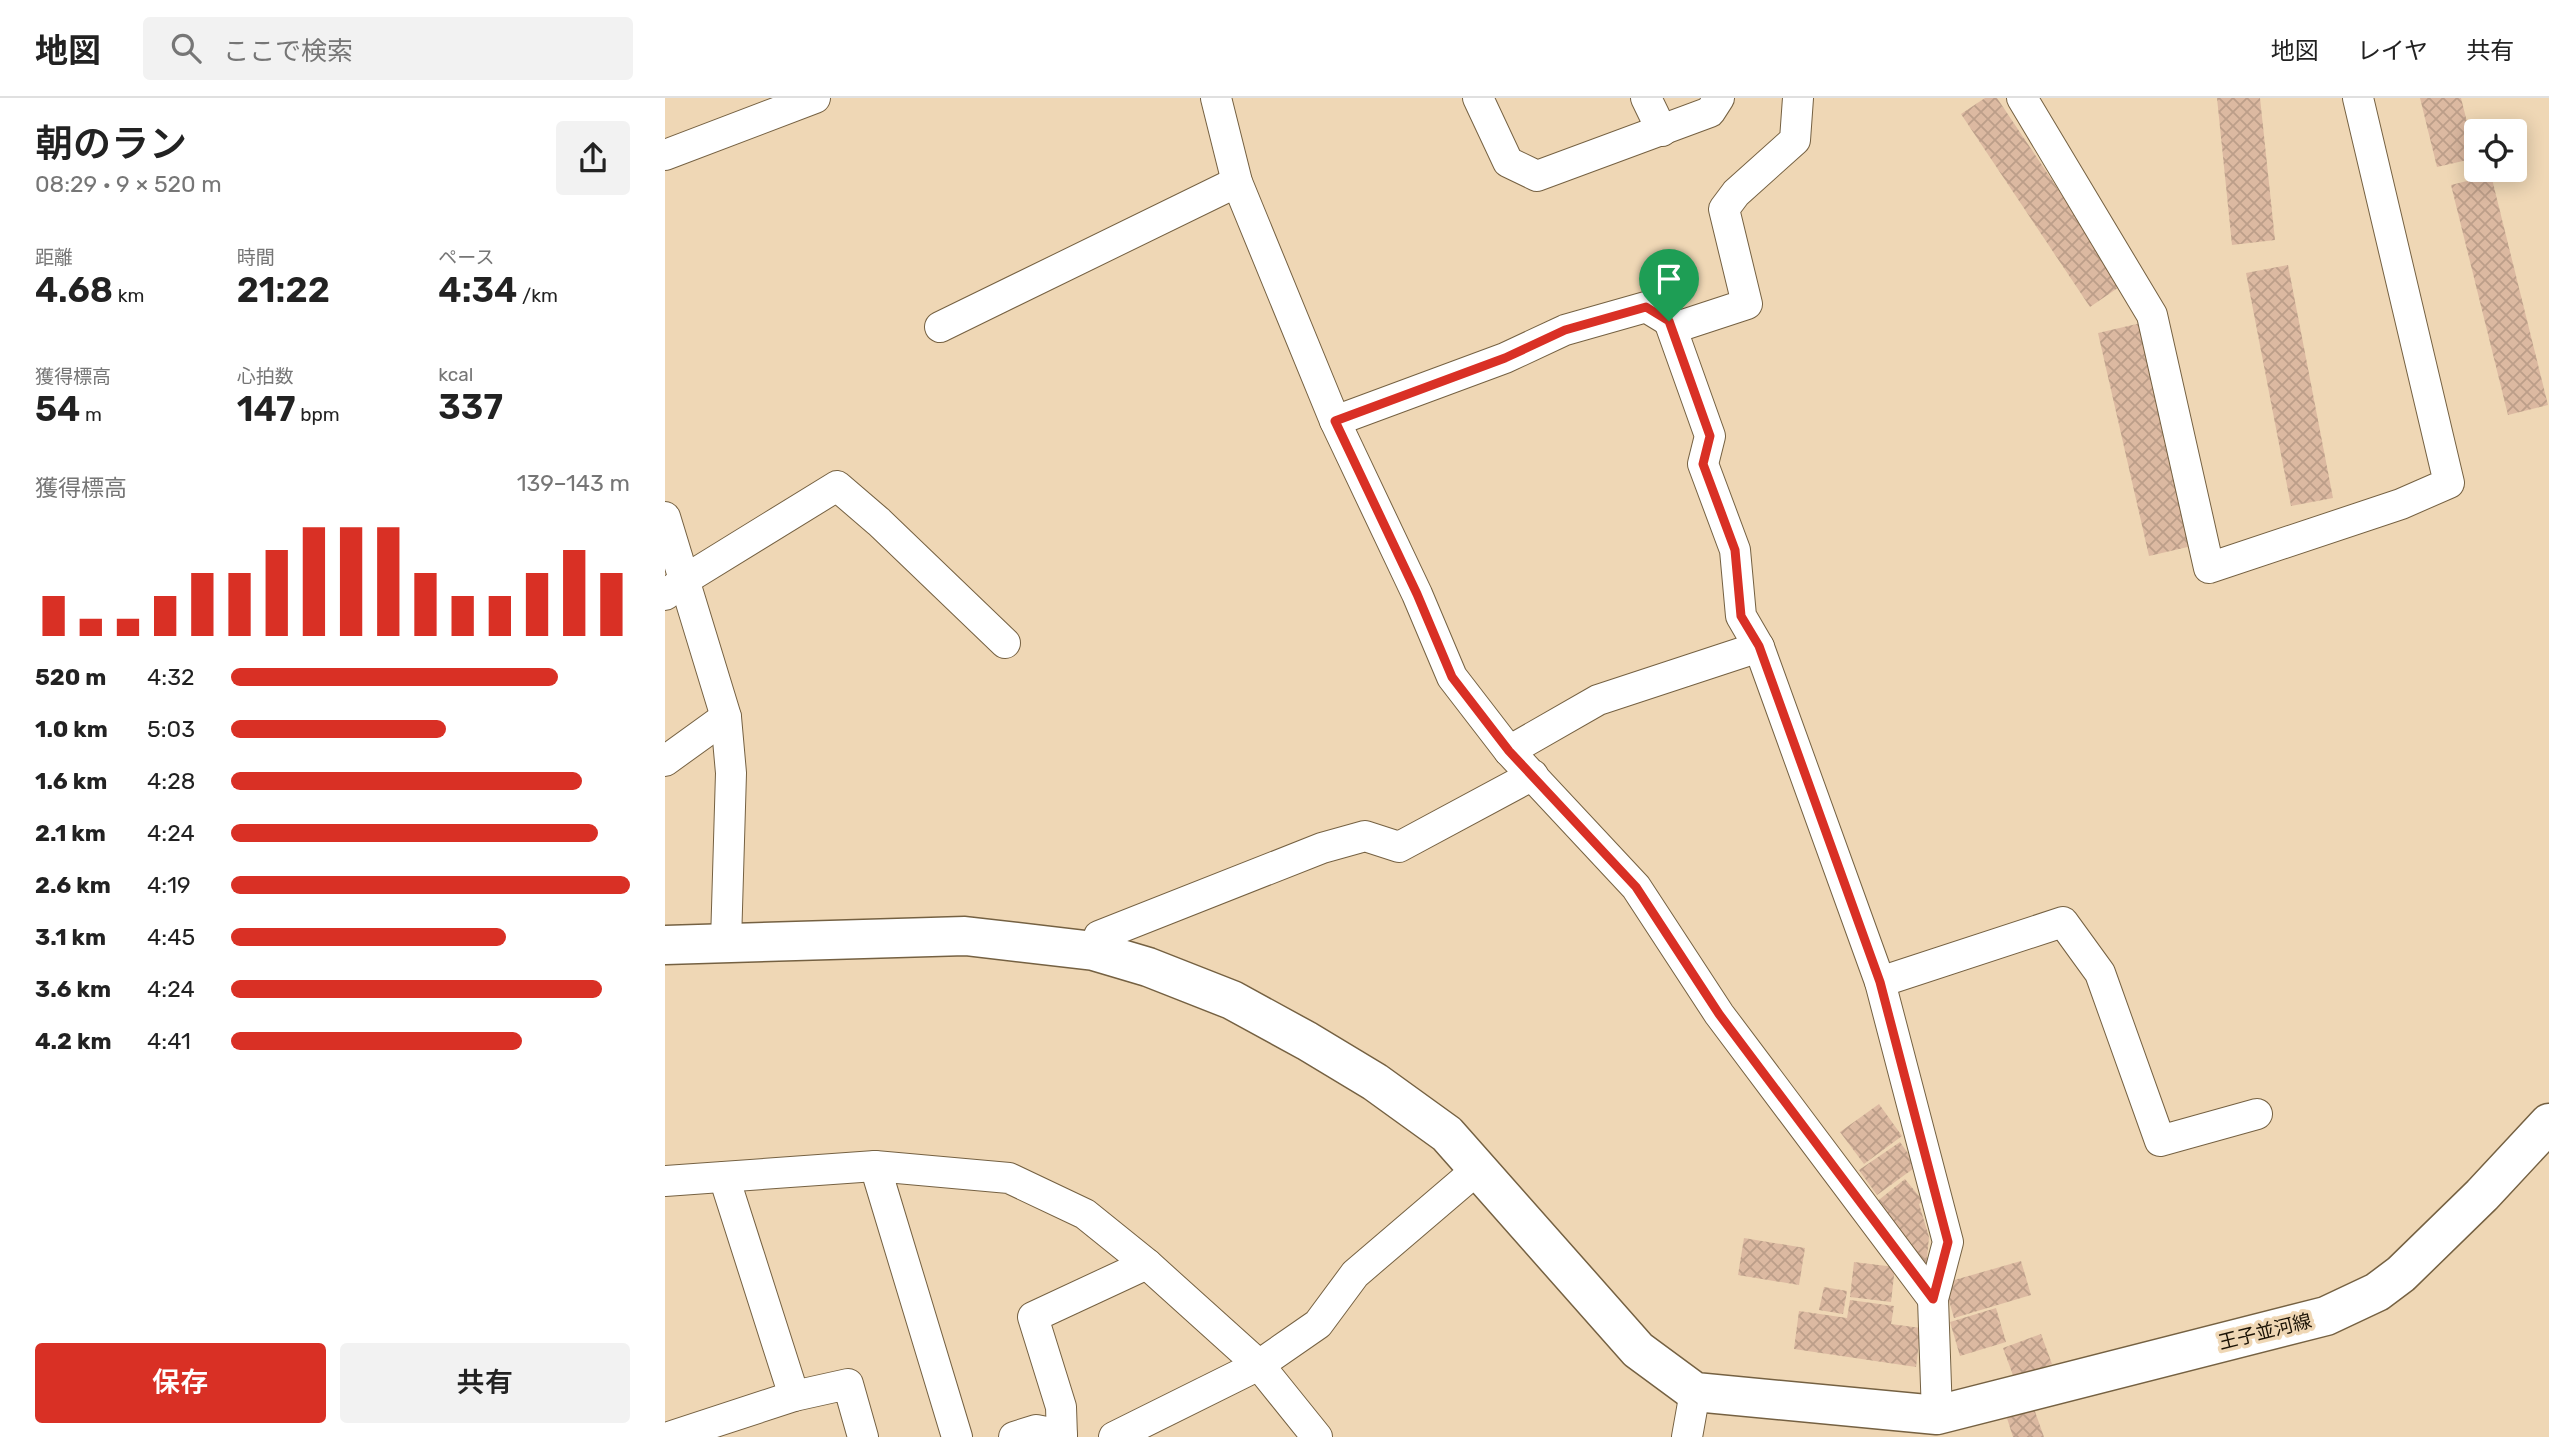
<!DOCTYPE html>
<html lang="ja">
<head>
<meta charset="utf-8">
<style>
	:root { --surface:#fff; --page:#f2f2f2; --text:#222; --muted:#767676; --line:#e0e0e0; --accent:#d93025 }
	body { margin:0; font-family:Rubik,"Noto Sans JP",sans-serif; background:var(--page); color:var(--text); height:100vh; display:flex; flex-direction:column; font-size:26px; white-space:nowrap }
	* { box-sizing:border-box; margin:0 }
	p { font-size:23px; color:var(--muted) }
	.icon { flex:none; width:38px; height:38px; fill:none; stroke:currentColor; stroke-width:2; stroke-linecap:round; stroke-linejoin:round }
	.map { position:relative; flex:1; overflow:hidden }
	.details { display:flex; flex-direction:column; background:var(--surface); width:665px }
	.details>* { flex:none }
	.tools { position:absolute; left:1799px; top:21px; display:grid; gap:14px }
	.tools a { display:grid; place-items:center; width:63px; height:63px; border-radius:7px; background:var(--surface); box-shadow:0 4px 18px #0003; font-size:35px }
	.pin { position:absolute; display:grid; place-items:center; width:60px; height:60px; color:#fff; margin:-72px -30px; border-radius:50% 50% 50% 0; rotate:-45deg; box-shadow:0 0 7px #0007 }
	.pin .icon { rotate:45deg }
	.round { display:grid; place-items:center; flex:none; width:74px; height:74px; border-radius:7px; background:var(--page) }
	.overview { display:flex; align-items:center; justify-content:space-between; height:119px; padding:0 35px }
	h1 { font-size:38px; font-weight:600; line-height:52px }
	.metrics { display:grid; grid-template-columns:repeat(3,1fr); gap:10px; height:119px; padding:7px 35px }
	.metrics div { display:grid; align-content:center }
	.metrics b { font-size:35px; font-weight:600 }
	.metrics small { font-size:19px; font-weight:400 }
	.metrics p { font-size:19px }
	.chart { height:196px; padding:14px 35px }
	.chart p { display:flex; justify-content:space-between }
	.chart svg { width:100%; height:126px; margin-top:7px; stroke:var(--accent); stroke-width:6 }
	.cta { display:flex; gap:14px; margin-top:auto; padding:14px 35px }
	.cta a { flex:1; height:80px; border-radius:7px; background:var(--accent); color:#fff; font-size:28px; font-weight:600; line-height:80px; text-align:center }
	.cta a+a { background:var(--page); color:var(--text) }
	ul { padding:0 35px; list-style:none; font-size:23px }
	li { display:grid; grid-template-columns:112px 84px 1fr; align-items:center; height:52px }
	li i { height:18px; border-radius:9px; background:var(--accent) }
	header { display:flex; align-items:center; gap:42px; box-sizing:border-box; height:98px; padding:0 35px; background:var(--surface); border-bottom:2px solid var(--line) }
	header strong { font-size:33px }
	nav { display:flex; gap:38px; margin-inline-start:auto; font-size:24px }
	.search { width:490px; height:63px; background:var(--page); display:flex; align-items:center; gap:18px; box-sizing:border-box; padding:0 24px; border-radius:7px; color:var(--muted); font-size:26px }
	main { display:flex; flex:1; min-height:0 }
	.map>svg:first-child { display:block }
	.building { fill:url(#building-cross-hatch) }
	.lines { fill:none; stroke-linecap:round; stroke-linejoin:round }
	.street-casing { stroke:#756142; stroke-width:32 }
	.secondary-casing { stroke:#756142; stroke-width:41 }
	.street { stroke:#fff; stroke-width:30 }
	.secondary { stroke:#fff; stroke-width:38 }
	.route-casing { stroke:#fff; stroke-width:14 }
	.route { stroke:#d93025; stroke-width:9 }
	.labels { text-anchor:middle; stroke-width:7; stroke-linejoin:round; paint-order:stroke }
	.street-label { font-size:19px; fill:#1b1306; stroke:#efd7b5 }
</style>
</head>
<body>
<header>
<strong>地図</strong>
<div class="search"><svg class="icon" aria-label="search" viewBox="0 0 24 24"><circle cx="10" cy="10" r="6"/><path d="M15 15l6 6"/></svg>ここで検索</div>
<nav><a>地図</a><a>レイヤ</a><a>共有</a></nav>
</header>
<main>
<section class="details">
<div class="overview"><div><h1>朝のラン</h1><p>08:29 · 9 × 520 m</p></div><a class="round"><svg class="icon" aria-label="share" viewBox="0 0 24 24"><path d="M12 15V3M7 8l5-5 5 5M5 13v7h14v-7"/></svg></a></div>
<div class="metrics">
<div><p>距離</p><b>4.68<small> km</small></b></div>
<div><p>時間</p><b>21:22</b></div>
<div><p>ペース</p><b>4:34<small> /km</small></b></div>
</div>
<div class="metrics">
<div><p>獲得標高</p><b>54<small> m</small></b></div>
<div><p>心拍数</p><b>147<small> bpm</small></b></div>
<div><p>kcal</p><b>337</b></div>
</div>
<div class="chart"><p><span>獲得標高</span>139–143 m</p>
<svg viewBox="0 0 160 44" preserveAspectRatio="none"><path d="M5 44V30M15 44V38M25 44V38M35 44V30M45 44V22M55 44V22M65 44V14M75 44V6M85 44V6M95 44V6M105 44V22M115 44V30M125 44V30M135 44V22M145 44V14M155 44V22"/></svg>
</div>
<ul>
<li><b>520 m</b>4:32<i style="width:82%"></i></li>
<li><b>1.0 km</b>5:03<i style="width:54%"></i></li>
<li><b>1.6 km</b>4:28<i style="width:88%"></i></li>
<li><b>2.1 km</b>4:24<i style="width:92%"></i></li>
<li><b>2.6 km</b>4:19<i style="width:100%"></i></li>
<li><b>3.1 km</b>4:45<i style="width:69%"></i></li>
<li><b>3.6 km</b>4:24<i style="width:93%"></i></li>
<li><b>4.2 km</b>4:41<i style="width:73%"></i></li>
</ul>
<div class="cta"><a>保存</a><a>共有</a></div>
</section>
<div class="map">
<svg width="1884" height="1339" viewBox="0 0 1884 1339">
	<defs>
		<pattern id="building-cross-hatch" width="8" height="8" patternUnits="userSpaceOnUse" patternTransform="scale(1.75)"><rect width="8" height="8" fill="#dcb9a1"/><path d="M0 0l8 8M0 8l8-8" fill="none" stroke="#bc9e89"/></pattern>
	</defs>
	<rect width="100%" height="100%" fill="#efd7b5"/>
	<g class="building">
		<path d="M1320,0H1332L1457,187L1425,209L1296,16Z"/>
		<path d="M1552,0H1595L1610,142L1567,147Z"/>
		<path d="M1755,0H1796L1811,60L1772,69Z"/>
		<path d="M1826,77L1883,307L1843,317L1786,87Z"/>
		<path d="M1623,167L1668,400L1626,408L1581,175Z"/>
		<path d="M1476,225L1527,448L1484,458L1433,235Z"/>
		<path d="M1214,1006L1237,1038L1199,1066L1175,1034Z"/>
		<path d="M1235,1044L1252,1068L1212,1097L1194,1072Z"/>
		<path d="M1240,1081L1258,1103L1254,1106L1264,1139L1261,1170L1210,1105Z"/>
		<path d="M1079,1140L1140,1150L1134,1187L1073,1177Z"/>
		<path d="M1356,1163L1366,1197L1289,1220L1279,1185Z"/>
		<path d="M1189,1164L1230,1169L1226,1204L1185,1199Z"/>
		<path d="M1159,1189L1182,1193L1178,1216L1154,1212Z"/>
		<path d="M1185,1202L1229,1208L1226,1226L1256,1230L1251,1269L1129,1251L1134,1213L1182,1220Z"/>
		<path d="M1331,1210L1341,1244L1295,1258L1285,1224Z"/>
		<path d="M1376,1236L1387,1266L1349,1280L1338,1250Z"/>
		<path d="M1368,1308L1379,1339H1348L1341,1317Z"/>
	</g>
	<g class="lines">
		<g class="street-casing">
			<g id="street">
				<path d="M551,0L572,84L670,323L752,496L787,579L844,653L971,789L1054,916L1268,1201"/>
				<path d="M813,0L843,64L872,78L1045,14L1054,0"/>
				<path d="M981,0L997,33"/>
				<path d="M1357,0L1487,217L1544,470L1736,406L1784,385L1693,0"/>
				<path d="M0,57L150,0"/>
				<path d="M1004,223L1045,338L1038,366L1070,452L1076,518L1094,549L1215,884L1283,1144L1268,1201L1272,1317"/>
				<path d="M275,229L572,84"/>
				<path d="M670,323L840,260L900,232L981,209L1004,223L1015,228L1082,206L1059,111L1071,95L1130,42L1133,0"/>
				<path d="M0,419L61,619L66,675L61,844"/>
				<path d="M0,497L21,481L172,388L214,424L340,545"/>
				<path d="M844,653L933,602L1094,549"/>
				<path d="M0,663L61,619"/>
				<path d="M429,853L434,838L657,750L700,738L734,749L868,677"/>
				<path d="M1215,884L1398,824L1435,875L1495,1043L1592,1016"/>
				<path d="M210,1068L292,1339"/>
				<path d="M59,1079L129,1298"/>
				<path d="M0,1083L210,1068L344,1080L420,1116L482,1166L594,1267L652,1339"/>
				<path d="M4,1339L129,1298L183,1286L198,1339"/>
				<path d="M349,1339L371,1332L397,1337"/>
				<path d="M397,1339L396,1309L368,1219L482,1166"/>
				<path d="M449,1339L594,1267L653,1226L690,1176L814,1070"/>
				<path d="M1022,1339L1030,1294"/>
			</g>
		</g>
		<g class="secondary-casing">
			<path id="secondary" d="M0,847L300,838L429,853L483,869L567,902L642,943L710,984L782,1036L973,1252L1030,1294L1272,1317L1661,1218L1712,1194L1736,1176L1817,1097L1884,1025"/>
		</g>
		<use href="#street" class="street"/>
		<use href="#secondary" class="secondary"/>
	</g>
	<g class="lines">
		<g class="route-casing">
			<path id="route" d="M981,209L1004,223L1045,338L1038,366L1070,452L1076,518L1094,548L1215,884L1283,1144L1268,1201L1054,916L971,789L844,653L787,579L752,496L670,323L840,260L900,232Z"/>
		</g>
		<use href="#route" class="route"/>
	</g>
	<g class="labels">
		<g class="street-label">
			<text transform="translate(1600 1233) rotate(-14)" y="7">王子並河線</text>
		</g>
	</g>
</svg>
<div class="tools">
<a><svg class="icon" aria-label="locate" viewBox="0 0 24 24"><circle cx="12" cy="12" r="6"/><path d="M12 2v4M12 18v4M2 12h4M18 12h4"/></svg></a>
</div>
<div class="pin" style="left:1004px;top:223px;background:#1e9e55"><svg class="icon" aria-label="arrive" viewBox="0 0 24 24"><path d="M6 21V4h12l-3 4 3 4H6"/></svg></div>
</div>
</main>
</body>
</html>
